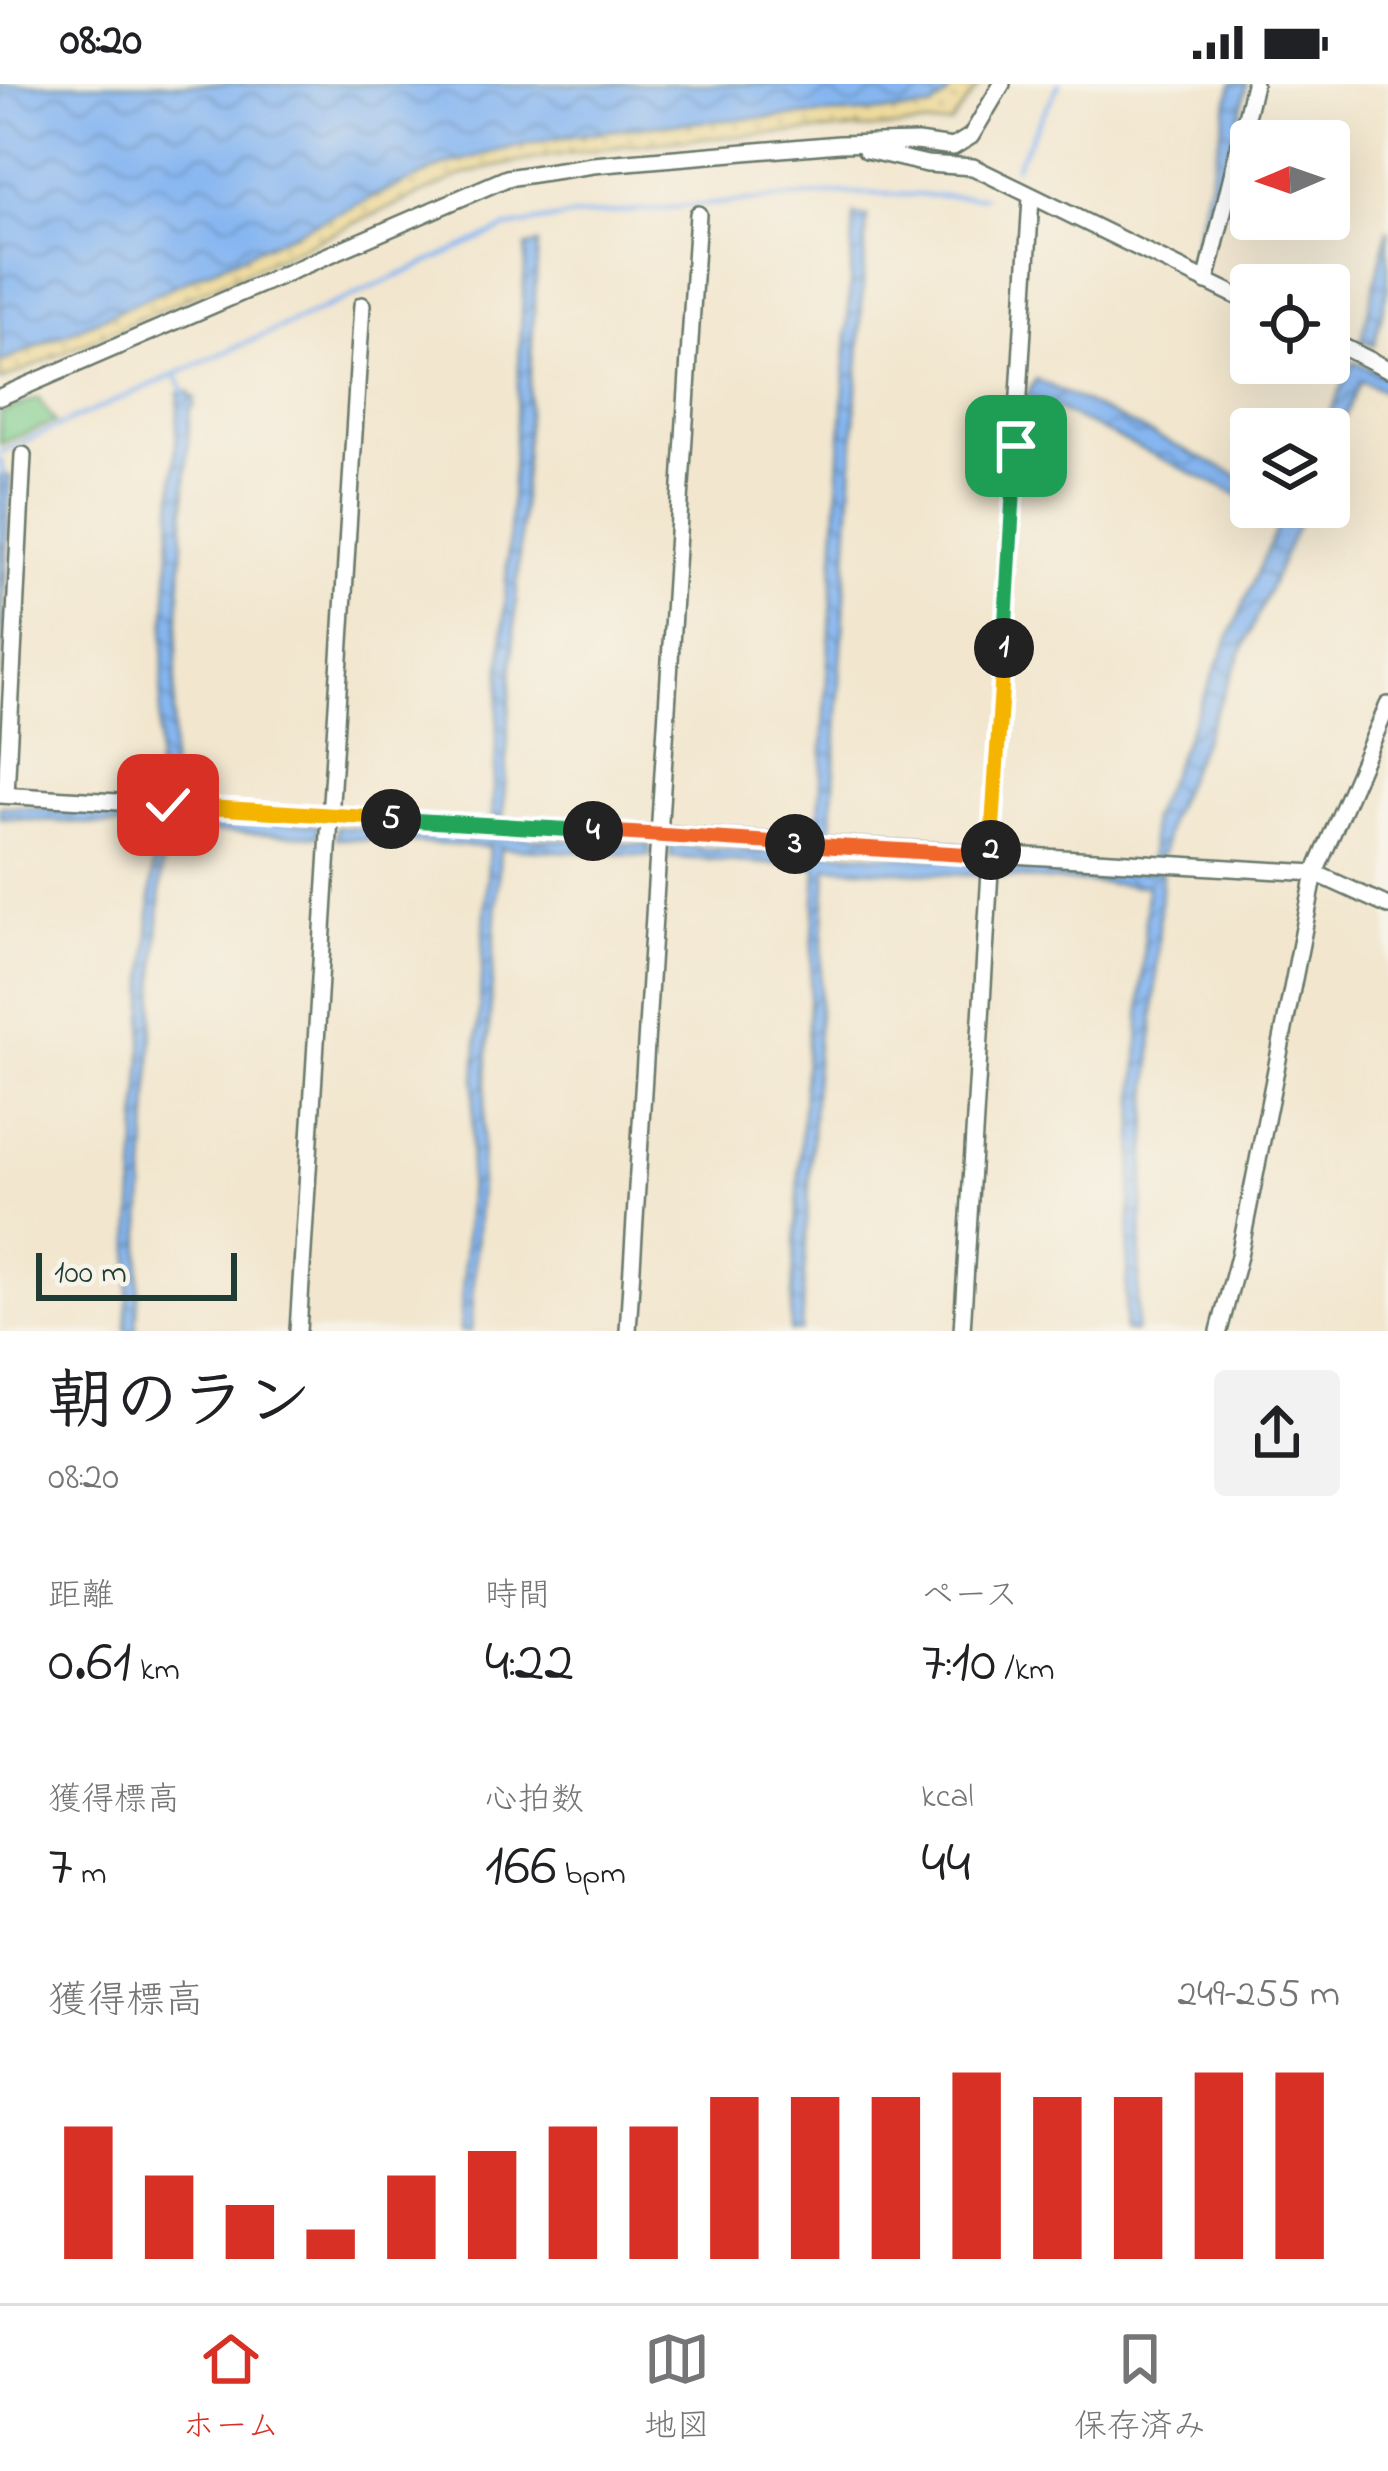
<!DOCTYPE html>
<html lang="ja">
<head>
<meta charset="utf-8">
<style>
	:root { --surface:#fff; --page:#f2f2f2; --text:#202124; --muted:#757577; --line:#e0e0e0; --accent:#d93025 }
	body { margin:0; font-family:"Indie Flower","Klee One",sans-serif; background:var(--page); color:var(--text); height:100vh; display:flex; flex-direction:column; font-size:45px; white-space:nowrap }
	* { box-sizing:border-box; margin:0 }
	p { font-size:39px; color:var(--muted) }
	.icon { flex:none; width:66px; height:66px; fill:none; stroke:currentColor; stroke-width:2; stroke-linecap:round; stroke-linejoin:round }
	.map { position:relative; height:1247px; overflow:hidden }
	.details { display:flex; flex-direction:column; background:var(--surface); flex:1 }
	.details>* { flex:none }
	.needle { width:78px; rotate:268deg }
	.fabs { position:absolute; left:1230px; top:36px; display:grid; gap:24px }
	.fabs a { display:grid; place-items:center; width:120px; height:120px; border-radius:12px; background:var(--surface); box-shadow:0 12px 48px #0002; font-size:60px }
	.scale { position:absolute; left:36px; bottom:30px; width:201px; box-sizing:border-box; padding-left:12px; border:6px solid #1f3d34; border-top:0; font-size:33px; line-height:42px; white-space:nowrap; color:#1f3d34; -webkit-text-stroke:9px #f7f3e8; paint-order:stroke }
	.pin { position:absolute; display:grid; place-items:center; width:102px; height:102px; color:#fff; margin:-51px; border-radius:24px; box-shadow:0 6px 18px #0006 }
	.km { position:absolute; width:60px; height:60px; margin:-30px; border-radius:50%; background:#222; color:#fff; font-size:33px; line-height:60px; text-align:center }
	.round { display:grid; place-items:center; flex:none; width:126px; height:126px; border-radius:12px; background:var(--page) }
	.summary { display:flex; align-items:center; justify-content:space-between; height:204px; padding:0 48px }
	h1 { font-size:66px; font-weight:600; line-height:90px }
	.metrics { display:grid; grid-template-columns:repeat(3,1fr); gap:18px; height:204px; padding:12px 48px }
	.metrics div { display:grid; align-content:center }
	.metrics b { font-size:60px; font-weight:600 }
	.metrics small { font-size:33px; font-weight:400 }
	.metrics p { font-size:33px }
	.chart { height:336px; padding:24px 48px }
	.chart p { display:flex; justify-content:space-between }
	.chart svg { width:100%; height:216px; margin-top:12px; stroke:var(--accent); stroke-width:6 }
	.status { display:flex; justify-content:space-between; align-items:center; height:84px; padding:0 60px; background:var(--surface); direction:ltr }
	.status svg { height:33px; fill:currentColor }
	.dock { display:flex; justify-content:space-around; align-items:center; height:168px; border-top:3px solid var(--line); background:var(--surface); font-size:33px; color:var(--muted) }
	.dock a { display:grid; justify-items:center; gap:6px }
	.dock .on { color:var(--accent) }
	.map>svg:first-child { display:block }
	.grass { fill:url(#grass-tufts); stroke:#4e8460; stroke-width:3 }
	.sand { fill:url(#sand-dots); stroke:#868c69; stroke-width:3 }
	.water { fill:url(#water-waves); stroke:#527a92; stroke-width:3 }
	.lines { fill:none; stroke-linecap:round; stroke-linejoin:round }
	.stream { stroke:#86b6f1; stroke-width:4.5 }
	.minor-casing { stroke:#69786a; stroke-width:20 }
	.minor { stroke:#fff; stroke-width:15 }
	.split-1-casing { stroke:#fff; stroke-width:24 }
	.split-2-casing { stroke:#fff; stroke-width:24 }
	.split-3-casing { stroke:#fff; stroke-width:24 }
	.split-4-casing { stroke:#fff; stroke-width:24 }
	.split-5-casing { stroke:#fff; stroke-width:24 }
	.split-6-casing { stroke:#fff; stroke-width:24 }
	.split-1 { stroke:#22a559; stroke-width:15 }
	.split-2 { stroke:#f5b400; stroke-width:15 }
	.split-3 { stroke:#f0652b; stroke-width:15 }
	.split-4 { stroke:#f0652b; stroke-width:15 }
	.split-5 { stroke:#22a559; stroke-width:15 }
	.split-6 { stroke:#f5b400; stroke-width:15 }
</style>
</head>
<body>
<div class="status"><b>08:20</b><svg viewBox="0 0 49 12"><path d="M0 12V9h3v3zM5 12V6h3v6zM10 12V3h3v9zM15 12V0h3v12zM26 1h20v11H26zM47 4h2v5h-2z"/></svg></div>
<div class="map">
<svg width="1388" height="1247" viewBox="0 0 1388 1247">
	<defs>
		<pattern id="grass-tufts" width="24" height="20" patternUnits="userSpaceOnUse" patternTransform="scale(3)"><rect width="24" height="20" fill="#7ecc8c"/><path d="M3 7l-1-3M5 7V3M7 7l1-3M15 17l-1-3M17 17v-4M19 17l1-3" fill="none" stroke="#67a773"/></pattern>
		<pattern id="sand-dots" width="8" height="8" patternUnits="userSpaceOnUse" patternTransform="scale(3)"><rect width="8" height="8" fill="#eeda9e"/><path d="M2 2h.1M6 6h.1" fill="none" stroke="#ccbc89" stroke-width="1.8" stroke-linecap="round"/></pattern>
		<pattern id="water-waves" width="16" height="10" patternUnits="userSpaceOnUse" patternTransform="scale(3)"><rect width="16" height="10" fill="#86b6f1"/><path d="M0 5q4-4 8 0t8 0" fill="none" stroke="#6d95c4"/></pattern>
	</defs>
	<rect width="100%" height="100%" fill="#f7f3e8"/>
	<filter id="ink" filterUnits="userSpaceOnUse"><feTurbulence type="fractalNoise" baseFrequency=".00833" numOctaves="2"/><feDisplacementMap in="SourceGraphic" scale="24" xChannelSelector="R" yChannelSelector="G"/><feConvolveMatrix kernelMatrix="1 2 1 2 8 2 1 2 1" color-interpolation-filters="sRGB"/></filter>
	<filter id="wash" filterUnits="userSpaceOnUse"><feTurbulence type="fractalNoise" baseFrequency=".004" numOctaves="4" result="noise"/><feDisplacementMap in="SourceGraphic" scale="48" xChannelSelector="R" yChannelSelector="G"/><feGaussianBlur stdDeviation="2.7" result="paint"/><feColorMatrix in="noise" values="0 0 0 0 0 0 0 0 0 0 0 0 0 0 0 0 0 1.4 0 .05"/><feComposite in="paint" operator="in"/></filter>
	<g filter="url(#wash)">
		<rect width="100%" height="100%" fill="#f2e6ce"/>
		<path class="grass" d="M38,314L55,338L0,360V329Z"/>
		<path class="sand" d="M953,0H980L951,40C790,51 623,50 466,90L0,297V279L444,82L505,63L589,48L946,13Z"/>
		<g class="water">
			<path d="M0,0H953L946,13L931,25C769,36 599,32 444,82L0,279Z"/>
			<path d="M1232,0H1247L1204,179L1191,175Z"/>
			<path d="M854,131L867,133L831,751L818,750Z"/>
			<path d="M1388,144V203L1374,262L1361,257Z"/>
			<path d="M538,160L503,734L492,733L526,163Z"/>
			<path d="M1354,277L1388,293V309L1360,297L1329,368V345H1322Z"/>
			<path d="M1036,295L1251,398V417L1027,311Z"/>
			<path d="M190,308V313H195L194,323L190,324L169,718L155,717L179,309Z"/>
			<path d="M0,392H10L0,596Z"/>
			<path d="M1264,423H1305L1168,737L1163,769L1159,770L1158,788L1162,789L1136,1247H1124L1147,802L827,783L801,1247H790L817,783L670,773V762L815,771L828,768L1151,789V734L1282,432Z"/>
			<path d="M0,722L153,731L154,725L167,726L168,732L318,741V752L164,746L136,1247H126L155,744L0,734Z"/>
			<path d="M337,743L650,761V772L500,764L471,1247H460L489,763L336,754Z"/>
		</g>
		<g class="lines">
			<g class="stream">
				<path d="M1015,83L1059,0"/>
				<path d="M176,290L185,310"/>
				<path d="M0,368L506,144L566,133L840,109L983,113"/>
				<path d="M0,375L5,398"/>
			</g>
		</g>
	</g>
	<g filter="url(#ink)">
		<g class="lines">
			<g class="minor-casing">
				<g id="minor">
					<path d="M866,66L927,80L973,83L1251,219"/>
					<path d="M1206,198L1254,0"/>
					<path d="M1329,256L1388,285"/>
					<path d="M0,313L507,94L593,81L839,60L917,58L953,63L971,52L1002,0"/>
					<path d="M0,711L1315,789L1388,822"/>
					<path d="M6,711L23,371"/>
					<path d="M298,1247L362,221"/>
					<path d="M628,1247L698,130"/>
					<path d="M962,1247L1031,114"/>
					<path d="M1219,1247L1239,1172L1315,789L1388,621"/>
				</g>
			</g>
			<use href="#minor" class="minor"/>
		</g>
	</g>
	<g class="lines" filter="url(#ink)">
		<g class="split-1-casing">
			<path id="split-1" d="M1004,564L1016,362"/>
		</g>
		<g class="split-2-casing">
			<path id="split-2" d="M991,766L1004,564"/>
		</g>
		<g class="split-3-casing">
			<path id="split-3" d="M795,760L991,772V766"/>
		</g>
		<g class="split-4-casing">
			<path id="split-4" d="M593,747L795,760"/>
		</g>
		<g class="split-5-casing">
			<path id="split-5" d="M391,735L593,747"/>
		</g>
		<g class="split-6-casing">
			<path id="split-6" d="M168,721L391,735"/>
		</g>
		<use href="#split-1" class="split-1"/>
		<use href="#split-2" class="split-2"/>
		<use href="#split-3" class="split-3"/>
		<use href="#split-4" class="split-4"/>
		<use href="#split-5" class="split-5"/>
		<use href="#split-6" class="split-6"/>
	</g>
</svg>
<div class="fabs">
<a><svg class="needle" viewBox="-14 -14 28 28"><path d="M0-13l5 13h-10z" fill="#e53935"/><path d="M0 13l5-13h-10z" fill="#757577"/></svg></a>
<a><svg class="icon" aria-label="locate" viewBox="0 0 24 24"><circle cx="12" cy="12" r="6"/><path d="M12 2v4M12 18v4M2 12h4M18 12h4"/></svg></a>
<a><svg class="icon" aria-label="layers" viewBox="0 0 24 24"><path d="M12 4l9 5-9 5-9-5zM3 14l9 5 9-5"/></svg></a>
</div>
<div class="scale">100 m</div>
<div class="pin" style="left:1016px;top:362px;background:#1e9e55"><svg class="icon" aria-label="arrive" viewBox="0 0 24 24"><path d="M6 21V4h12l-3 4 3 4H6"/></svg></div>
<div class="pin" style="left:168px;top:721px;background:#d93025"><svg class="icon" aria-label="check" viewBox="0 0 24 24"><path d="M5 12l5 5 9-10"/></svg></div>
<b class="km" style="left:1004px;top:564px">1</b>
<b class="km" style="left:991px;top:766px">2</b>
<b class="km" style="left:795px;top:760px">3</b>
<b class="km" style="left:593px;top:747px">4</b>
<b class="km" style="left:391px;top:735px">5</b>
</div>
<section class="details">
<div class="summary"><div><h1>朝のラン</h1><p>08:20</p></div><a class="round"><svg class="icon" aria-label="share" viewBox="0 0 24 24"><path d="M12 15V3M7 8l5-5 5 5M5 13v7h14v-7"/></svg></a></div>
<div class="metrics">
<div><p>距離</p><b>0.61<small> km</small></b></div>
<div><p>時間</p><b>4:22</b></div>
<div><p>ペース</p><b>7:10<small> /km</small></b></div>
</div>
<div class="metrics">
<div><p>獲得標高</p><b>7<small> m</small></b></div>
<div><p>心拍数</p><b>166<small> bpm</small></b></div>
<div><p>kcal</p><b>44</b></div>
</div>
<div class="chart"><p><span>獲得標高</span>249–255 m</p>
<svg viewBox="0 0 160 44" preserveAspectRatio="none"><path d="M5 44V17M15 44V27M25 44V33M35 44V38M45 44V27M55 44V22M65 44V17M75 44V17M85 44V11M95 44V11M105 44V11M115 44V6M125 44V11M135 44V11M145 44V6M155 44V6"/></svg>
</div>
</section>
<nav class="dock">
<a class="on"><svg class="icon" aria-label="home" viewBox="0 0 24 24"><path d="M3 11l9-7 9 7M6 9v11h12V9"/></svg>ホーム</a>
<a><svg class="icon" aria-label="map" viewBox="0 0 24 24"><path d="M3 6l6-2 6 2 6-2v14l-6 2-6-2-6 2zM9 4v14M15 6v14"/></svg>地図</a>
<a><svg class="icon" aria-label="saved" viewBox="0 0 24 24"><path d="M7 4h10v16l-5-4-5 4z"/></svg>保存済み</a>
</nav>
</body>
</html>
